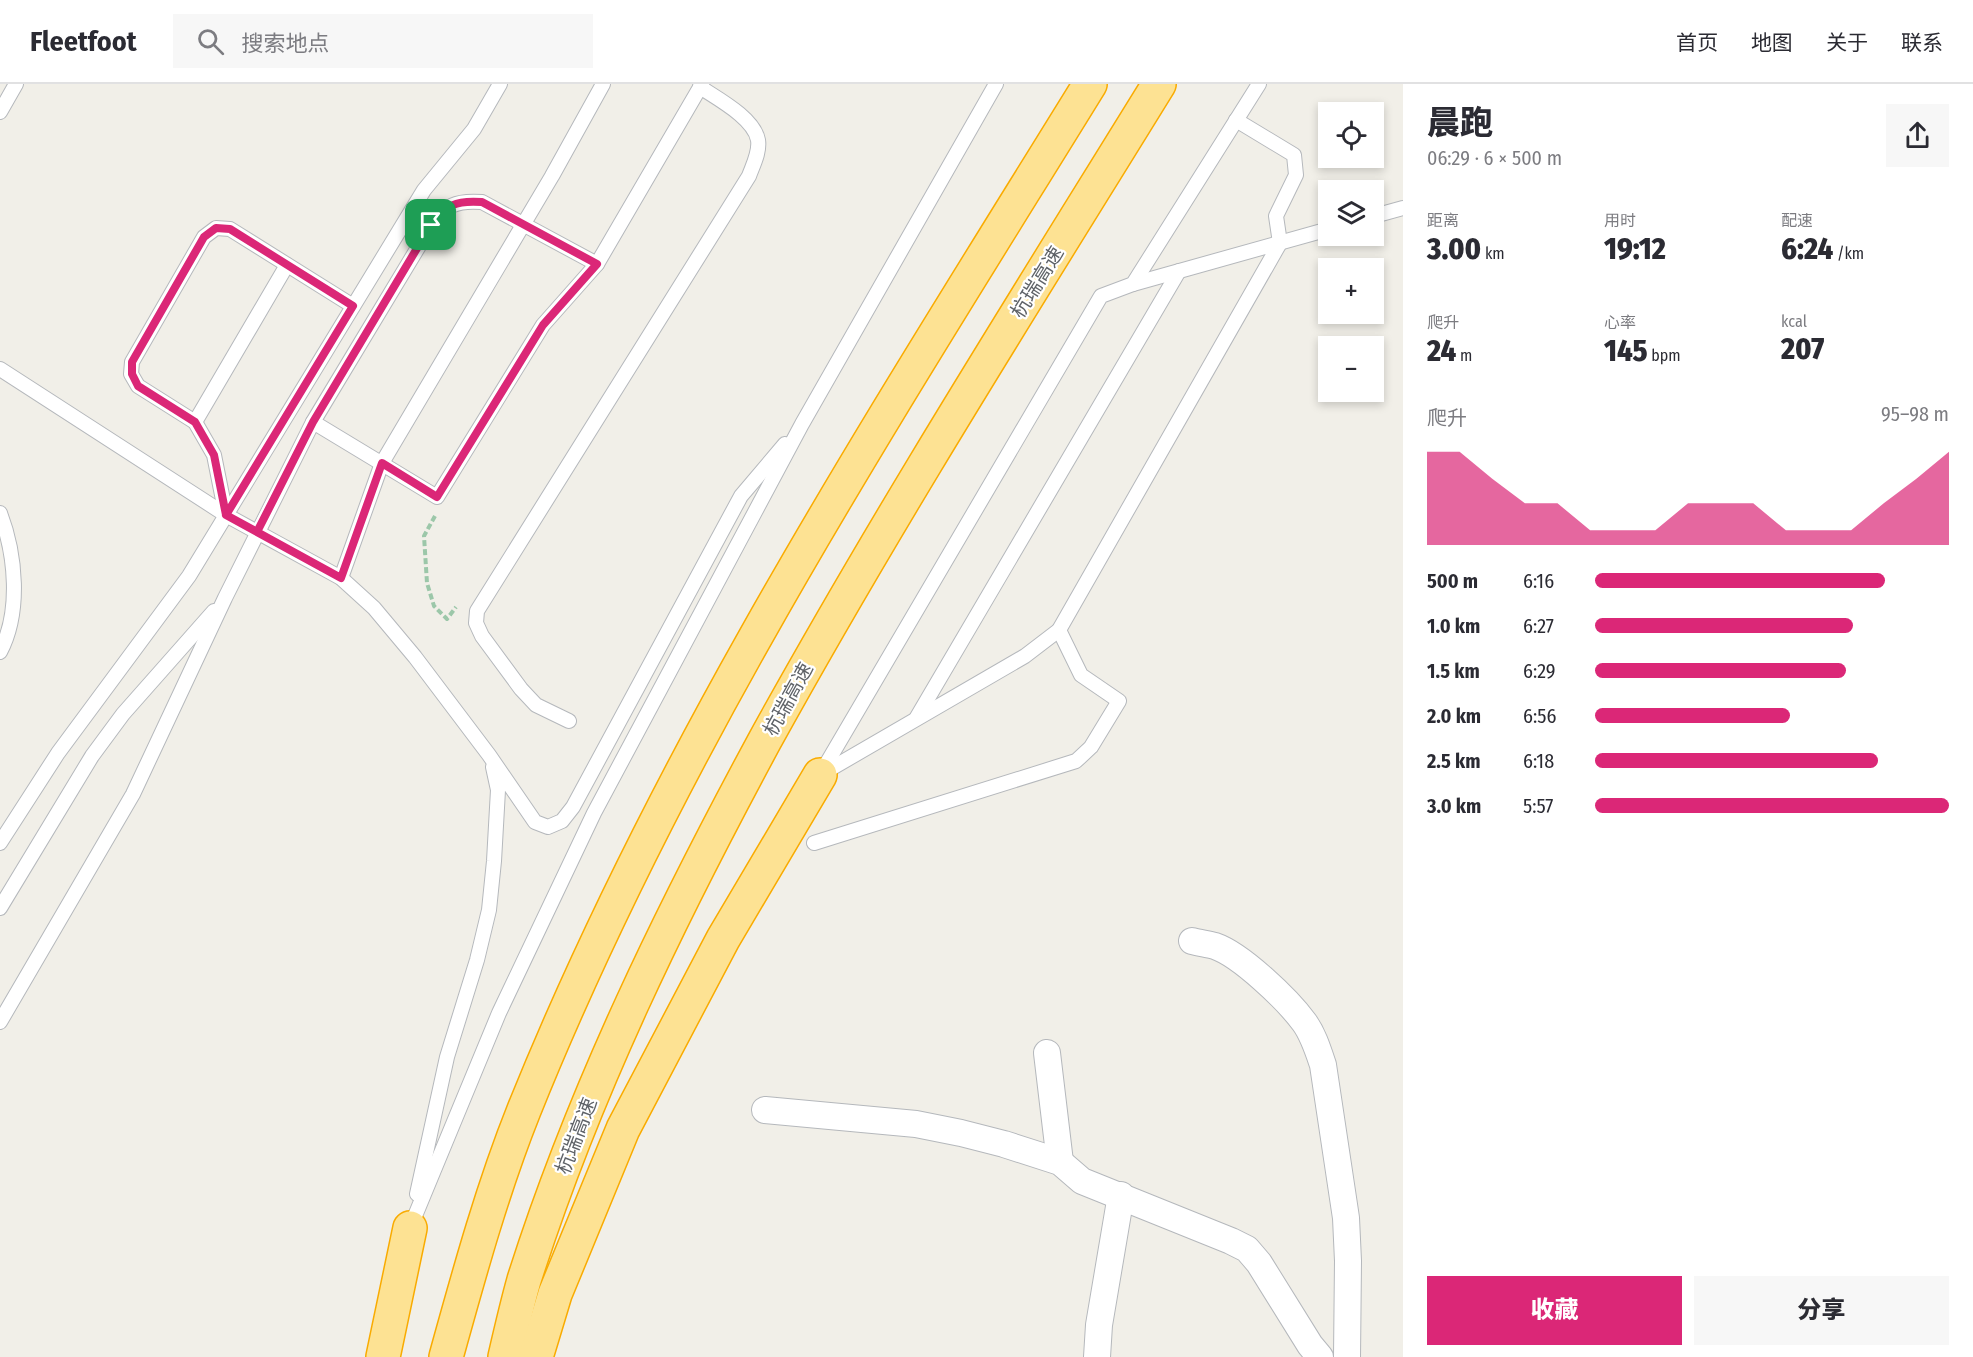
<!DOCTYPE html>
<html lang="zh">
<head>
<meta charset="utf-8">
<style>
	:root { --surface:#fff; --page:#f7f7f7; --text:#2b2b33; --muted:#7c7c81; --line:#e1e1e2; --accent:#db2777 }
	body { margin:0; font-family:"Fira Sans Condensed","Noto Sans SC",sans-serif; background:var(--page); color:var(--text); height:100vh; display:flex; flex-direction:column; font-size:22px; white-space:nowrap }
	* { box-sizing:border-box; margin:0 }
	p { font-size:20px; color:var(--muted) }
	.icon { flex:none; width:33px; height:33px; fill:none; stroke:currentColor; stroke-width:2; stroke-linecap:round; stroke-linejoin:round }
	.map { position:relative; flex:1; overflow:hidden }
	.panel { display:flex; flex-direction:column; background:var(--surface); width:570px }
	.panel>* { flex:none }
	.tools { position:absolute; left:1318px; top:18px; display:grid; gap:12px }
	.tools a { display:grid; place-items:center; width:66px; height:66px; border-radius:0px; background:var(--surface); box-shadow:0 3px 9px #0003; font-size:30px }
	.pin { position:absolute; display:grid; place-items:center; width:51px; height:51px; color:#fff; margin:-26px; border-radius:12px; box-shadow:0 3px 9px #0006 }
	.round { display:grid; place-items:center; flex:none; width:63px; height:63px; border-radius:0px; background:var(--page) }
	.summary { display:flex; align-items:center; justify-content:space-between; height:102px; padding:0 24px }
	h1 { font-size:33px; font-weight:800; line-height:45px }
	.figures { display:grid; grid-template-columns:repeat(3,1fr); gap:9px; height:102px; padding:6px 24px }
	.figures div { display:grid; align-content:center }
	.figures b { font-size:30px; font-weight:800 }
	.figures small { font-size:16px; font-weight:400 }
	.figures p { font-size:16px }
	.chart { height:168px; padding:12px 24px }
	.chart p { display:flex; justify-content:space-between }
	.chart svg { width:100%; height:108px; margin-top:6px; fill:var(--accent); opacity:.7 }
	.primary-button { display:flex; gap:12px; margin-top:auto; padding:12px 24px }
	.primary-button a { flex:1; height:69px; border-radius:0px; background:var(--accent); color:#fff; font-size:24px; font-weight:800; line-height:69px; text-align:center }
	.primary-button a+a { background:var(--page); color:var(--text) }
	ul { padding:0 24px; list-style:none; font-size:20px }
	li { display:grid; grid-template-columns:96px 72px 1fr; align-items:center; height:45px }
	li i { height:15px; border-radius:8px; background:var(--accent) }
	header { display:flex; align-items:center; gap:36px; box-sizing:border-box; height:84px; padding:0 30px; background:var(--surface); border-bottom:2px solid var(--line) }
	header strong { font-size:28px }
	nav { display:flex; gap:33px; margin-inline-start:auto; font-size:21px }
	.search { width:420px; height:54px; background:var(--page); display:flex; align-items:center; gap:15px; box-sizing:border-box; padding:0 21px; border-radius:0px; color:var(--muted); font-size:22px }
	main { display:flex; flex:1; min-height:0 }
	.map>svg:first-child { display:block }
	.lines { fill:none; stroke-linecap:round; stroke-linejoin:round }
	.lane-casing { stroke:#b5b8bc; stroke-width:16 }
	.street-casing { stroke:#b5b8bc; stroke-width:28 }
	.highway-casing { stroke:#f9ab00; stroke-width:36 }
	.path { stroke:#9cc7a9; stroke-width:4; stroke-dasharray:6 3; stroke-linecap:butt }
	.lane { stroke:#fff; stroke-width:14 }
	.street { stroke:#fff; stroke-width:26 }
	.highway { stroke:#fde293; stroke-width:33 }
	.route-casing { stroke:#fff; stroke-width:12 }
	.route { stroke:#db2777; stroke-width:8 }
	.labels { text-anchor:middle; stroke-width:4.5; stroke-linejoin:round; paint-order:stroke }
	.street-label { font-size:20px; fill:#5f6368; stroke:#fff }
</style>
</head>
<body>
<header>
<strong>Fleetfoot</strong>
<div class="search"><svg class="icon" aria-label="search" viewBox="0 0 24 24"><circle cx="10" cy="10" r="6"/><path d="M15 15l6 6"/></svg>搜索地点</div>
<nav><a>首页</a><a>地图</a><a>关于</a><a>联系</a></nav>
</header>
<main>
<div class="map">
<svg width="1403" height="1273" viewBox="0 0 1403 1273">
	<rect width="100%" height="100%" fill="#f1efe8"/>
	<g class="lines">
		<g class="lane-casing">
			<g id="lane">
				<path d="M0,28L16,0"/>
				<path d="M1374,132L1403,124"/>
				<path d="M1133,200L1329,145"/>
				<path d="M0,285L226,431L341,494L374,524L415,573L489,671L535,738L548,743L562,737L573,723L741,412L785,360"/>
				<path d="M195,338L287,181"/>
				<path d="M313,338L437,413L543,241L597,180L702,0"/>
				<path d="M0,429C16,471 21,528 0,568"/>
				<path d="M226,431L214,371L195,338L138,302L131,290L132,278L204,153L216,144L230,145L353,222"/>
				<path d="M341,494L382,379L552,92L603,0"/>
				<path d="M917,633L1179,187"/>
				<path d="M569,637L536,621L521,605L482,552L476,539L477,527L749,92C753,81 760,68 758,56C754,34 718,15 700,3"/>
				<path d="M821,689L1101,212L1133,200L1259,0"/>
				<path d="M820,691L1025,572L1059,546L1280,159L1276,132L1296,91L1294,71L1236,36"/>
				<path d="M0,759L58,669L189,492L424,106L474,45L500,0"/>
				<path d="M814,759L1076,677L1091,663L1119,617L1081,591L1059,546"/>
				<path d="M0,824L92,672L123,630L214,527"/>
				<path d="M0,938L133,710L225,514L313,338L431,142C447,121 455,116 482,118L597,180"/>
				<path d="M417,1110L447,973L477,876L489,826L494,777L498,706L493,683"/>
				<path d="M410,1144L499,929L594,729L802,340L996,0"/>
			</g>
		</g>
		<g class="street-casing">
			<g id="street">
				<path d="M1192,857C1199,859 1208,860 1215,862C1241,871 1287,915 1304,938C1313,950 1318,966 1323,981L1346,1134L1348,1177L1347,1273"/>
				<path d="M1047,969L1060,1078"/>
				<path d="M765,1026L916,1040L961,1049L1004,1060L1060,1078L1082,1097L1231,1157L1247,1165L1259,1179L1310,1261L1320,1273"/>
				<path d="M1097,1273L1099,1241L1121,1111"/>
			</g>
		</g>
		<g class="highway-casing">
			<g id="highway">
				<path d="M383,1273L410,1144"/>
				<path d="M446,1273C469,1190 492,1106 524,1026C670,663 885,332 1090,0"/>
				<path d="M505,1273C511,1247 517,1221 524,1196C584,1007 671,830 765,656C888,433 1025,217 1159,0"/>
				<path d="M536,1273L555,1210L623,1045L723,855L820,691"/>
			</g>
		</g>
		<path class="path" d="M435,432L424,452L427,499L434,522L447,535L456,523"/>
		<use href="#lane" class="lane"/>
		<use href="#street" class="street"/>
		<use href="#highway" class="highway"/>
	</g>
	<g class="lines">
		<g class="route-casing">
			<path id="route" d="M431,141L313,338L257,448L226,431L214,371L195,338L138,302L132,290V278L204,153L216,144L230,145L353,222L226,431L341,494L382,379L437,413L543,241L597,180L482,118C455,116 447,121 431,141"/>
		</g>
		<use href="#route" class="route"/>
	</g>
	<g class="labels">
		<g class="street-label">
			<text transform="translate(1037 198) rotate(-58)" y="7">杭瑞高速</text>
			<text transform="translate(788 615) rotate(-61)" y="7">杭瑞高速</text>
			<text transform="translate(576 1052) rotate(-69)" y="7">杭瑞高速</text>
		</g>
	</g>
</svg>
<div class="tools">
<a><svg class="icon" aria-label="locate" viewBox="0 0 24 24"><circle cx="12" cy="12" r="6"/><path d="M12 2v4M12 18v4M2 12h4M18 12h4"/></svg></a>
<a><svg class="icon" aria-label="layers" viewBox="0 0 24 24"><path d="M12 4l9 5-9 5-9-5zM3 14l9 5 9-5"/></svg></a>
<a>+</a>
<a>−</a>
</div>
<div class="pin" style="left:431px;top:141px;background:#1e9e55"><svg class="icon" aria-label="arrive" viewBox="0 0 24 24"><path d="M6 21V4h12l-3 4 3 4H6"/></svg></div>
</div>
<section class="panel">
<div class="summary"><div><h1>晨跑</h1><p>06:29 · 6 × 500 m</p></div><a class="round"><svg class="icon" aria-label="share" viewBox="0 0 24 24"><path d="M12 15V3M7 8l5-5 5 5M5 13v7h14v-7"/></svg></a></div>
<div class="figures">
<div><p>距离</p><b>3.00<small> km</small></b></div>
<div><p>用时</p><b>19:12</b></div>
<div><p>配速</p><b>6:24<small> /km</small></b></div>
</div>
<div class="figures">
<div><p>爬升</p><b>24<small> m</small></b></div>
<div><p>心率</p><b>145<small> bpm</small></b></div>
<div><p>kcal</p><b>207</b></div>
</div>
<div class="chart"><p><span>爬升</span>95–98 m</p>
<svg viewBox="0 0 160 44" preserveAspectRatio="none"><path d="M0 44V6L10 6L20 17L30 27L40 27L50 38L60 38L70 38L80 27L90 27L100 27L110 38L120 38L130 38L140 27L150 17L160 6V44z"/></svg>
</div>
<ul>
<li><b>500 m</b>6:16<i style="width:82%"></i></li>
<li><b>1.0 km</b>6:27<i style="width:73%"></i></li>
<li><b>1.5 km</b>6:29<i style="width:71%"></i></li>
<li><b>2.0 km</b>6:56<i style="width:55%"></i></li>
<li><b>2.5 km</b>6:18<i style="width:80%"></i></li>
<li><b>3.0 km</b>5:57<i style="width:100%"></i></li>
</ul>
<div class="primary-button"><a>收藏</a><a>分享</a></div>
</section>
</main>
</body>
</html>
